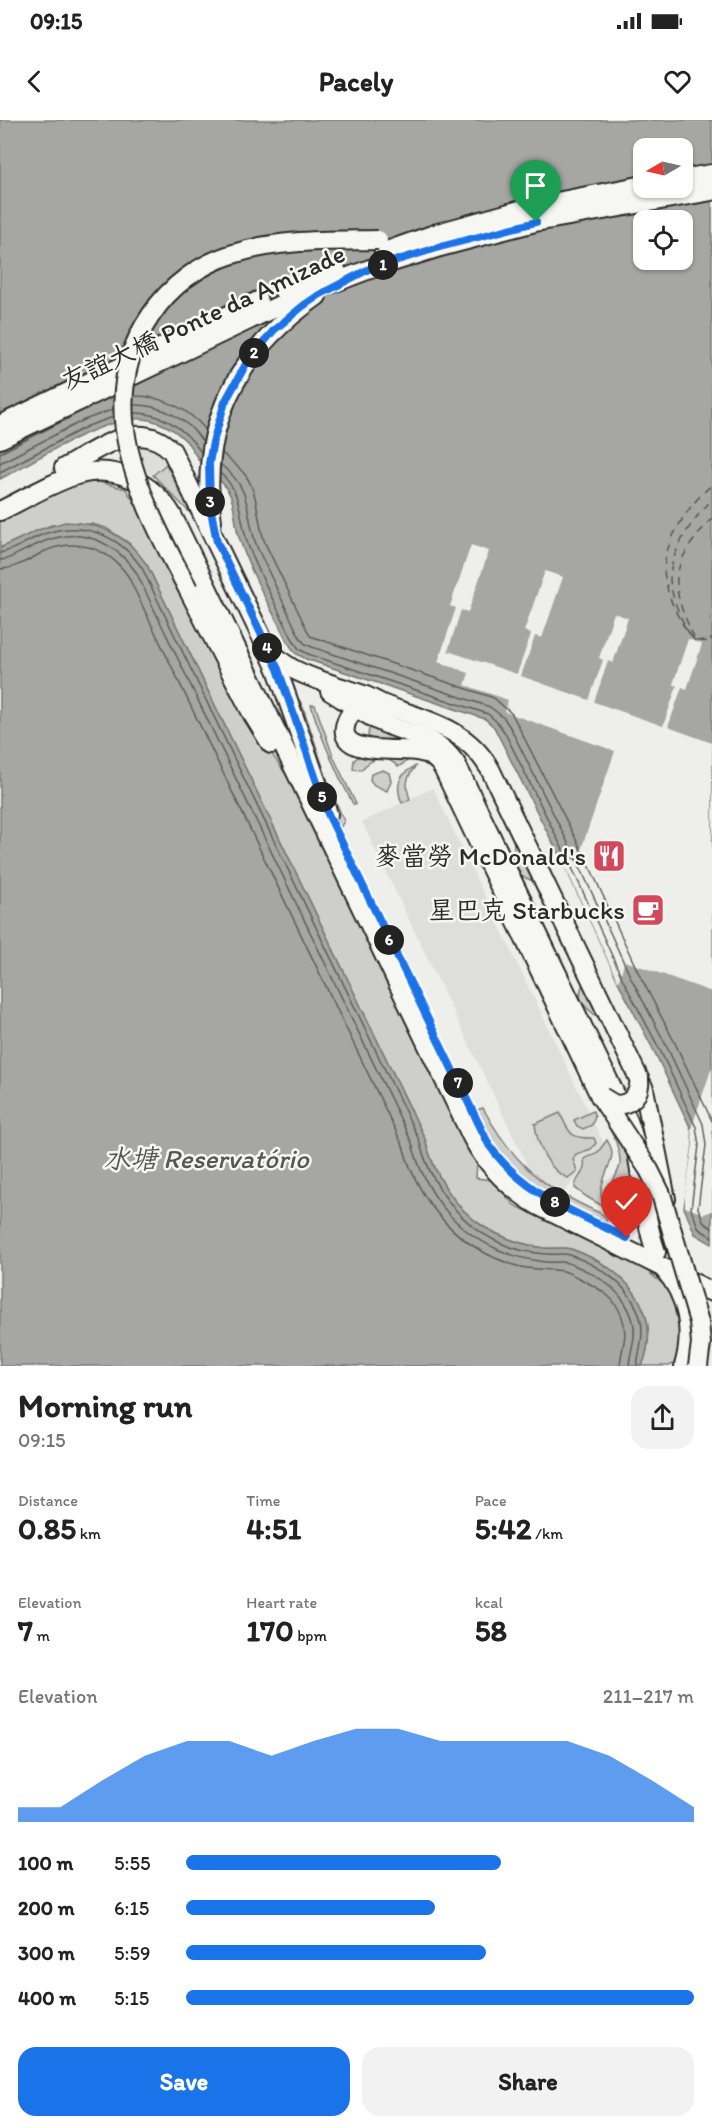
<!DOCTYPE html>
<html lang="en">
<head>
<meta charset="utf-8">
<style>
	:root { --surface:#fff; --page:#f2f2f2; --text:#222; --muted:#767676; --accent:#1a73e8 }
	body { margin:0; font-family:Itim,"LXGW WenKai TC",sans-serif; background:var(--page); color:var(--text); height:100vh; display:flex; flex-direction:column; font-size:22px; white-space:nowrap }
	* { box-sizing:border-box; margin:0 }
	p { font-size:20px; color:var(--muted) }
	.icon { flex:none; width:33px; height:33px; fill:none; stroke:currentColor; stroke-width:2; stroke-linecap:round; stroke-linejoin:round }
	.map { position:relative; height:1246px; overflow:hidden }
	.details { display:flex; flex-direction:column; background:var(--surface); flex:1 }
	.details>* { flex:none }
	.needle { width:39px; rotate:261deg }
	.tools { position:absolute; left:633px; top:18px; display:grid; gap:12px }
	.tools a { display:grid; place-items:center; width:60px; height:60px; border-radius:12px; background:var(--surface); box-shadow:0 2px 4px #0004; font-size:30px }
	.pin { position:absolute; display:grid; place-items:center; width:51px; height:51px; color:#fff; margin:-62px -26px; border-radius:50% 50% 50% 0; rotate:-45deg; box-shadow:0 0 6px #0007 }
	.pin .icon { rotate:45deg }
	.km { position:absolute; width:30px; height:30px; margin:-15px; border-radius:50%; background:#222; color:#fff; font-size:16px; line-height:30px; text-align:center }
	.round { display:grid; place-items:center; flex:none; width:63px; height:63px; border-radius:18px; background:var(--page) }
	.summary { display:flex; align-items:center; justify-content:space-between; height:102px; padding:0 18px }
	h1 { font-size:33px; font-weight:700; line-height:45px }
	.figures { display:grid; grid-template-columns:repeat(3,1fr); gap:9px; height:102px; padding:6px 18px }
	.figures div { display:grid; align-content:center }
	.figures b { font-size:30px; font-weight:700 }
	.figures small { font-size:16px; font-weight:400 }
	.figures p { font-size:16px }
	.chart { height:168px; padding:12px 18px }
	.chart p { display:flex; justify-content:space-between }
	.chart svg { width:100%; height:108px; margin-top:6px; fill:var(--accent); opacity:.7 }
	.primary-button { display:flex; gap:12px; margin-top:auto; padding:12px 18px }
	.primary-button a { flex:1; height:69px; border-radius:18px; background:var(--accent); color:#fff; font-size:24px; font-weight:700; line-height:69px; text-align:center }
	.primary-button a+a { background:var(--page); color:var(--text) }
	ul { padding:0 18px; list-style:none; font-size:20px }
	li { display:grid; grid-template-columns:96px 72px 1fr; align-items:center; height:45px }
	li i { height:15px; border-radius:8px; background:var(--accent) }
	.status { display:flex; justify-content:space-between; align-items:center; height:42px; padding:0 30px; background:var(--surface); direction:ltr }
	.status svg { height:16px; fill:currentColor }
	header { display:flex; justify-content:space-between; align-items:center; height:78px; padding:0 18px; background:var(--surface); font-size:27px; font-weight:700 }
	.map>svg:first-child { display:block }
	.built { fill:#dededb }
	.green { fill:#cececa; stroke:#7c7c7a; stroke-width:1.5 }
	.water { fill:#a6a6a3; stroke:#757573; stroke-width:1.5; fill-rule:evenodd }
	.pier { fill:#eeeeea }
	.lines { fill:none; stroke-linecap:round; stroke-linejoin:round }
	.shore { stroke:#5c5c5b; stroke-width:1.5 }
	.ferry { stroke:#565655; stroke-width:1.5; stroke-dasharray:8 6; stroke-linecap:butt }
	.primary-casing { stroke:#2b2b2b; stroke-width:22 }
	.primary { stroke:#f6f6f2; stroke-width:18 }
	.primary-bridge-casing { stroke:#2b2b2b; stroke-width:22; stroke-linecap:butt }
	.primary-bridge { stroke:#f6f6f2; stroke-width:18 }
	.route-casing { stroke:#fff; stroke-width:12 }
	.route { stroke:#1a73e8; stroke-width:8 }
	.labels { text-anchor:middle; stroke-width:5; stroke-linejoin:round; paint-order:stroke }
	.street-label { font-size:26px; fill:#2b2b2b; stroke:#f6f6f2 }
	.poi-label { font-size:26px; fill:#2b2b2b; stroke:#f6f6f2; text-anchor:end }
	.water-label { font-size:27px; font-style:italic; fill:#565655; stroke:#f6f6f2 }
</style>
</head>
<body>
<div class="status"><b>09:15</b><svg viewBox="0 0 49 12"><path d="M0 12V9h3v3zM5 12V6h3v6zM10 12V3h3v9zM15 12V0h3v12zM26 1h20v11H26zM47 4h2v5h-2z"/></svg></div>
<header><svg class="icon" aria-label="back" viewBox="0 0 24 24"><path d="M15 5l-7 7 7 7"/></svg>Pacely<svg class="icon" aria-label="heart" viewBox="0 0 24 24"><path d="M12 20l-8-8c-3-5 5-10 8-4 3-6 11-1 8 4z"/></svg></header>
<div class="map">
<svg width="712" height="1246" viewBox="0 0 712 1246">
	<rect width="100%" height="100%" fill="#eeeeea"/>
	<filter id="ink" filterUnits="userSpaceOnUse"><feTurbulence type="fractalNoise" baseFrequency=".0167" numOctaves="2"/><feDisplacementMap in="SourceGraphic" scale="12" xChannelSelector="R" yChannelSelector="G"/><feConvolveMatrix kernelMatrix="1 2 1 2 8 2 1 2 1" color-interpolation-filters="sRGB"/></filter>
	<g filter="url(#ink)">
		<g class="built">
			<path d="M137,320H144L161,332L165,342L151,355L135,344Z"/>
			<path d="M433,668L605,1026L564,1072L532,1055L362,702Z"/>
		</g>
		<g class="green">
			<path d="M166,344L192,395L153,355Z"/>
			<path d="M80,362H99L126,369L136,385L230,573L287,656L318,713L464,1021L477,1042L476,1058L492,1060L514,1085L645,1149L666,1167L680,1189L682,1240L669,1246H642C665,1189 622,1147 571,1129C563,1127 553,1129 544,1128C523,1125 503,1118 484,1107C453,1087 434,1054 425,1019L147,445L129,423L106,408L92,404L51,405L0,428V397L56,370Z"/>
			<path d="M295,576L300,581L304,590L330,668L344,701L340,708L327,675Z"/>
			<path d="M311,585H315L333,636L356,684H353C336,652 322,620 311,585Z"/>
			<path d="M375,605L430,625L448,640L622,1003C628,1021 644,1062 631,1079L621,1081C599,1072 617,1060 620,1045C621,1037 618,1029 616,1022L540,867L552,862L446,641C438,633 429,627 418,624C402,621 379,630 368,616L369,608Z"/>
			<path d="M363,634L415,636L398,647C386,634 372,637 361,650L353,649L354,640Z"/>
			<path d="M416,646C406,657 405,665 410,679L402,683C395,666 398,654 416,646Z"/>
			<path d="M383,650L389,653L391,661L387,671L374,665L370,660L371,654Z"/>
			<path d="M514,719L541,762L533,761L518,755L513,745Z"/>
			<path d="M586,859L607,904C590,890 570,883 586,859Z"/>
			<path d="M483,988C514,1045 543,1068 602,1094L606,1098L607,1102L601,1101C583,1092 563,1085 545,1075C512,1055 489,1025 471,992Z"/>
			<path d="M593,991L595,997L592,1005L583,1009L577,1006L574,1000Z"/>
			<path d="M560,993C569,1013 570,1019 594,1018L596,1023L591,1029L576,1034L573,1039L577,1051L568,1058C548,1051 537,1024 535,1004Z"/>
			<path d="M607,1020C609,1024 612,1028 612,1033C612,1050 584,1081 617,1090C625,1093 633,1089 639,1084L642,1109L587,1077L575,1068C575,1056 587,1055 584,1039L598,1032Z"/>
		</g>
		<g class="water">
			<path d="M0,0H712V1124L695,1114L684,1088L693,1024L691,1009L655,933L618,862L569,755L494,607L485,599L306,539L295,533L287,521C271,488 250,453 239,417C234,402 236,383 227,369C222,360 211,355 204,347C197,339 193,329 186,321C173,307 152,297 133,299C92,304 38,339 0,359ZM644,28H682V68H644ZM644,100H682V140H644Z"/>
			<path d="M65,402C100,402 127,415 147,445L425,1019C434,1054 453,1087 484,1107C503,1118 523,1125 544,1128C553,1129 563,1127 571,1129C622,1147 665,1188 642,1246H0V428L38,410Z"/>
		</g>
		<g class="pier">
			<path d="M471,425L489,431L468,492L461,490L448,531L517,554L531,514L524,511L545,451L563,457L542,518L535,516L521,556L589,580L603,540L599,538L614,493L628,498L613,543L608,541L594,582L663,606L677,566L673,564L688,519L702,524L687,569L682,567L668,607L712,623V872L625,841L618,862L569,755L556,733L577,741L615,631L505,592L508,580L465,565L469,553L438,542L456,488L450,486Z"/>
			<path d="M712,947V1091L704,1094L685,1087V1074L693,1024L691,1009Z"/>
		</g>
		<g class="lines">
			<g class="shore">
				<path d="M135,276C162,276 189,289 206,310"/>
				<path d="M135,285C162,285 188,299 203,322"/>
				<path d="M134,293C164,293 185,309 201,332"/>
				<path d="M0,333L69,298"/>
				<path d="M222,333C230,341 240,347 246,356C259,375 257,402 265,423L310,516L494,578L512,594L589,745L638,852L675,923L712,1001"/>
				<path d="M0,343L84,300L114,289"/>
				<path d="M221,345C254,370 244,392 257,427L298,514L304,523L312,527L490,587L504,598L511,609L581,749L630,856L667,927L703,1004L706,1025L698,1088L704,1103L712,1108"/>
				<path d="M0,352L88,306L113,297"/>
				<path d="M221,354C244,373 239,404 250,430C262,460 278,489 292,518L299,529L308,534L488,594L498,603L505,613L574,752L623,860L660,930L696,1007L699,1025L691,1089L699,1109L712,1117"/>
				<path d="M0,433C13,431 27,421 39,416C78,399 118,413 142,448L419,1020C433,1073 469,1118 524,1131C532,1132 540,1134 547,1134C554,1135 563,1133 570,1135C601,1146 633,1167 641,1201C644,1217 639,1230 637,1246"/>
				<path d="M0,440L7,439C23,432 38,422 55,418C87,409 117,425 136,452L412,1023C424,1070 452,1109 497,1129C512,1136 529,1140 545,1142C553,1143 561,1141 568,1143C596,1153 625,1171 633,1201C637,1218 630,1230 629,1246"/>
				<path d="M0,449C15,449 30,439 43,432C75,417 108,427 128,456L403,1026C419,1084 459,1129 517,1146C532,1150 548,1149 563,1151C568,1152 574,1156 579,1158C598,1168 615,1176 622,1197C629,1217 621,1227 620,1246"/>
			</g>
			<g class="ferry">
				<path d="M691,516C682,504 670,473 670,458C671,430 693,398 712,380"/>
				<path d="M694,518C687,500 675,479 677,459C678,436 698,414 712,398"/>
				<path d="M695,521C680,504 669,481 665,458C659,428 689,383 712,365"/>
				<path d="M696,521L712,519"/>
				<path d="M699,521L712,522"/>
			</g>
			<g class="primary-casing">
				<g id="primary">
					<path d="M682,59L712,54"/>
					<path d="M384,132L438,113L531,87L644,65"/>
					<path d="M283,170L336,149"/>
					<path d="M0,305L258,181"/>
					<path d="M0,319L301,175L370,149L440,127L535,102L712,71"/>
					<path d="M64,348C97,330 139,296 172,331L277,549L328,694"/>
					<path d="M0,391C25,379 54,361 80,354C117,345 153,363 172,395L473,1019C489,1048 510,1069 539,1086L712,1172"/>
					<path d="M212,401C198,304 239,230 317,176"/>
					<path d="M188,469L253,595L271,624"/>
					<path d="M266,525C283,550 309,556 336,566C346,569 356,572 366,576C373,579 380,584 387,586C428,601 466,608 490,649L644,969L666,1079"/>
					<path d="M330,571C346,581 362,592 379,601C409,616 435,613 456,644L628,1001C644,1043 641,1090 656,1132"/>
					<path d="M366,585C358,587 352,590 348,598C328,640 403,626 421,632C431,634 438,640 443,648L600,976"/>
					<path d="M664,1149C688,1176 694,1212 684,1246"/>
				</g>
			</g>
			<use href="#primary" class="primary"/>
			<g class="primary-bridge-casing">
				<g id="primary-bridge">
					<path d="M188,469C144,385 89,286 151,195C170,166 200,144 233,134C280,119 330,121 378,120"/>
					<path d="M600,976L649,1050L661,1074L699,1202L701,1223L698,1246"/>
					<path d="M602,977L615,985C631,985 641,974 639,958"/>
				</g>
			</g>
			<use href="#primary-bridge" class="primary-bridge"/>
		</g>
	</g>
	<g class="lines" filter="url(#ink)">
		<g class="route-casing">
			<path id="route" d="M536,102L440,127L369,149L319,175L303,186L274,210L246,244L225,282L213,322L209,343L210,386L217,422L278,549L328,694L489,1025C523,1074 575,1092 627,1118"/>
		</g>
		<use href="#route" class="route"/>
	</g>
	<defs>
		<g id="restaurant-square" transform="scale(1.725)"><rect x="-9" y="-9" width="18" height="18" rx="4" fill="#d1495b" stroke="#f6f6f2"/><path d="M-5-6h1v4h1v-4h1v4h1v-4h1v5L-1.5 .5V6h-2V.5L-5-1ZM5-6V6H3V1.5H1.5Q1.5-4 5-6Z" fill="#fff"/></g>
		<g id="cafe-square" transform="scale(1.725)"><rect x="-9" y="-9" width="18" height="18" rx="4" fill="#d1495b" stroke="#f6f6f2"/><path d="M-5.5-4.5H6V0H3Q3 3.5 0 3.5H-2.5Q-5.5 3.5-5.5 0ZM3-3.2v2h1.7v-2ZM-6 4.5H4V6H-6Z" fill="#fff"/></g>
	</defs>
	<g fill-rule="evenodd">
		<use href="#restaurant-square" x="609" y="736"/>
		<use href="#cafe-square" x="648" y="790"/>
	</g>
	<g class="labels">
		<g class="street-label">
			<text transform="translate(203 197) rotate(-25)" y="9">友誼大橋 Ponte da Amizade</text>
		</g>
		<g class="poi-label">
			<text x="586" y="745">麥當勞 McDonald's</text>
			<text x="625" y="799">星巴克 Starbucks</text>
		</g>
		<g class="water-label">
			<text x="206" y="1048">水塘 Reservatório</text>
		</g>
	</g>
</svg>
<div class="tools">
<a><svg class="needle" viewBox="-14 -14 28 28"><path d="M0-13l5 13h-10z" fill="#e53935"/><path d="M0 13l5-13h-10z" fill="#767676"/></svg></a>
<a><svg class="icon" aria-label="locate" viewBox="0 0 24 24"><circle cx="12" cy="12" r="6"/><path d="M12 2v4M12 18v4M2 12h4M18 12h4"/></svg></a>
</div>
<div class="pin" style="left:536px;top:102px;background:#1e9e55"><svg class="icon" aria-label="arrive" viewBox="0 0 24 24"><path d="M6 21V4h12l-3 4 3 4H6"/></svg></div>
<div class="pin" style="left:627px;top:1118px;background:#d93025"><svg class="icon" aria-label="check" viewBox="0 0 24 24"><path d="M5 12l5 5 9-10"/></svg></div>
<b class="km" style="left:383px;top:145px">1</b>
<b class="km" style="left:254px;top:233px">2</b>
<b class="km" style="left:210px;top:382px">3</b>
<b class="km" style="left:267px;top:528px">4</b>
<b class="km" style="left:322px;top:677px">5</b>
<b class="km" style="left:389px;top:820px">6</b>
<b class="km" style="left:458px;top:963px">7</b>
<b class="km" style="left:555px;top:1082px">8</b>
</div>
<section class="details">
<div class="summary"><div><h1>Morning run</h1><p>09:15</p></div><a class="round"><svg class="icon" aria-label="share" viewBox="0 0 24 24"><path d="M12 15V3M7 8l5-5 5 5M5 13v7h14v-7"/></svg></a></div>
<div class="figures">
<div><p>Distance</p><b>0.85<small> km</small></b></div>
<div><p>Time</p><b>4:51</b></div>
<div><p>Pace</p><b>5:42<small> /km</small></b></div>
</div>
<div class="figures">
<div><p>Elevation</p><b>7<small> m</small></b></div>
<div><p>Heart rate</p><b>170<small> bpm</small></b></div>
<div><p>kcal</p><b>58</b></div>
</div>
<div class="chart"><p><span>Elevation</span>211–217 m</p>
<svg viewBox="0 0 160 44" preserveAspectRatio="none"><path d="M0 44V38L10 38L20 27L30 17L40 11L50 11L60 17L70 11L80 6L90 6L100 11L110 11L120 11L130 11L140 17L150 27L160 38V44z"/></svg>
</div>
<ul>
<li><b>100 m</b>5:55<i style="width:62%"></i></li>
<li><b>200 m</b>6:15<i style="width:49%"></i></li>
<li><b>300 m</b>5:59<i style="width:59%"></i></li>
<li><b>400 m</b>5:15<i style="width:100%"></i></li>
</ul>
<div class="primary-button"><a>Save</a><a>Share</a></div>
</section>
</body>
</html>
